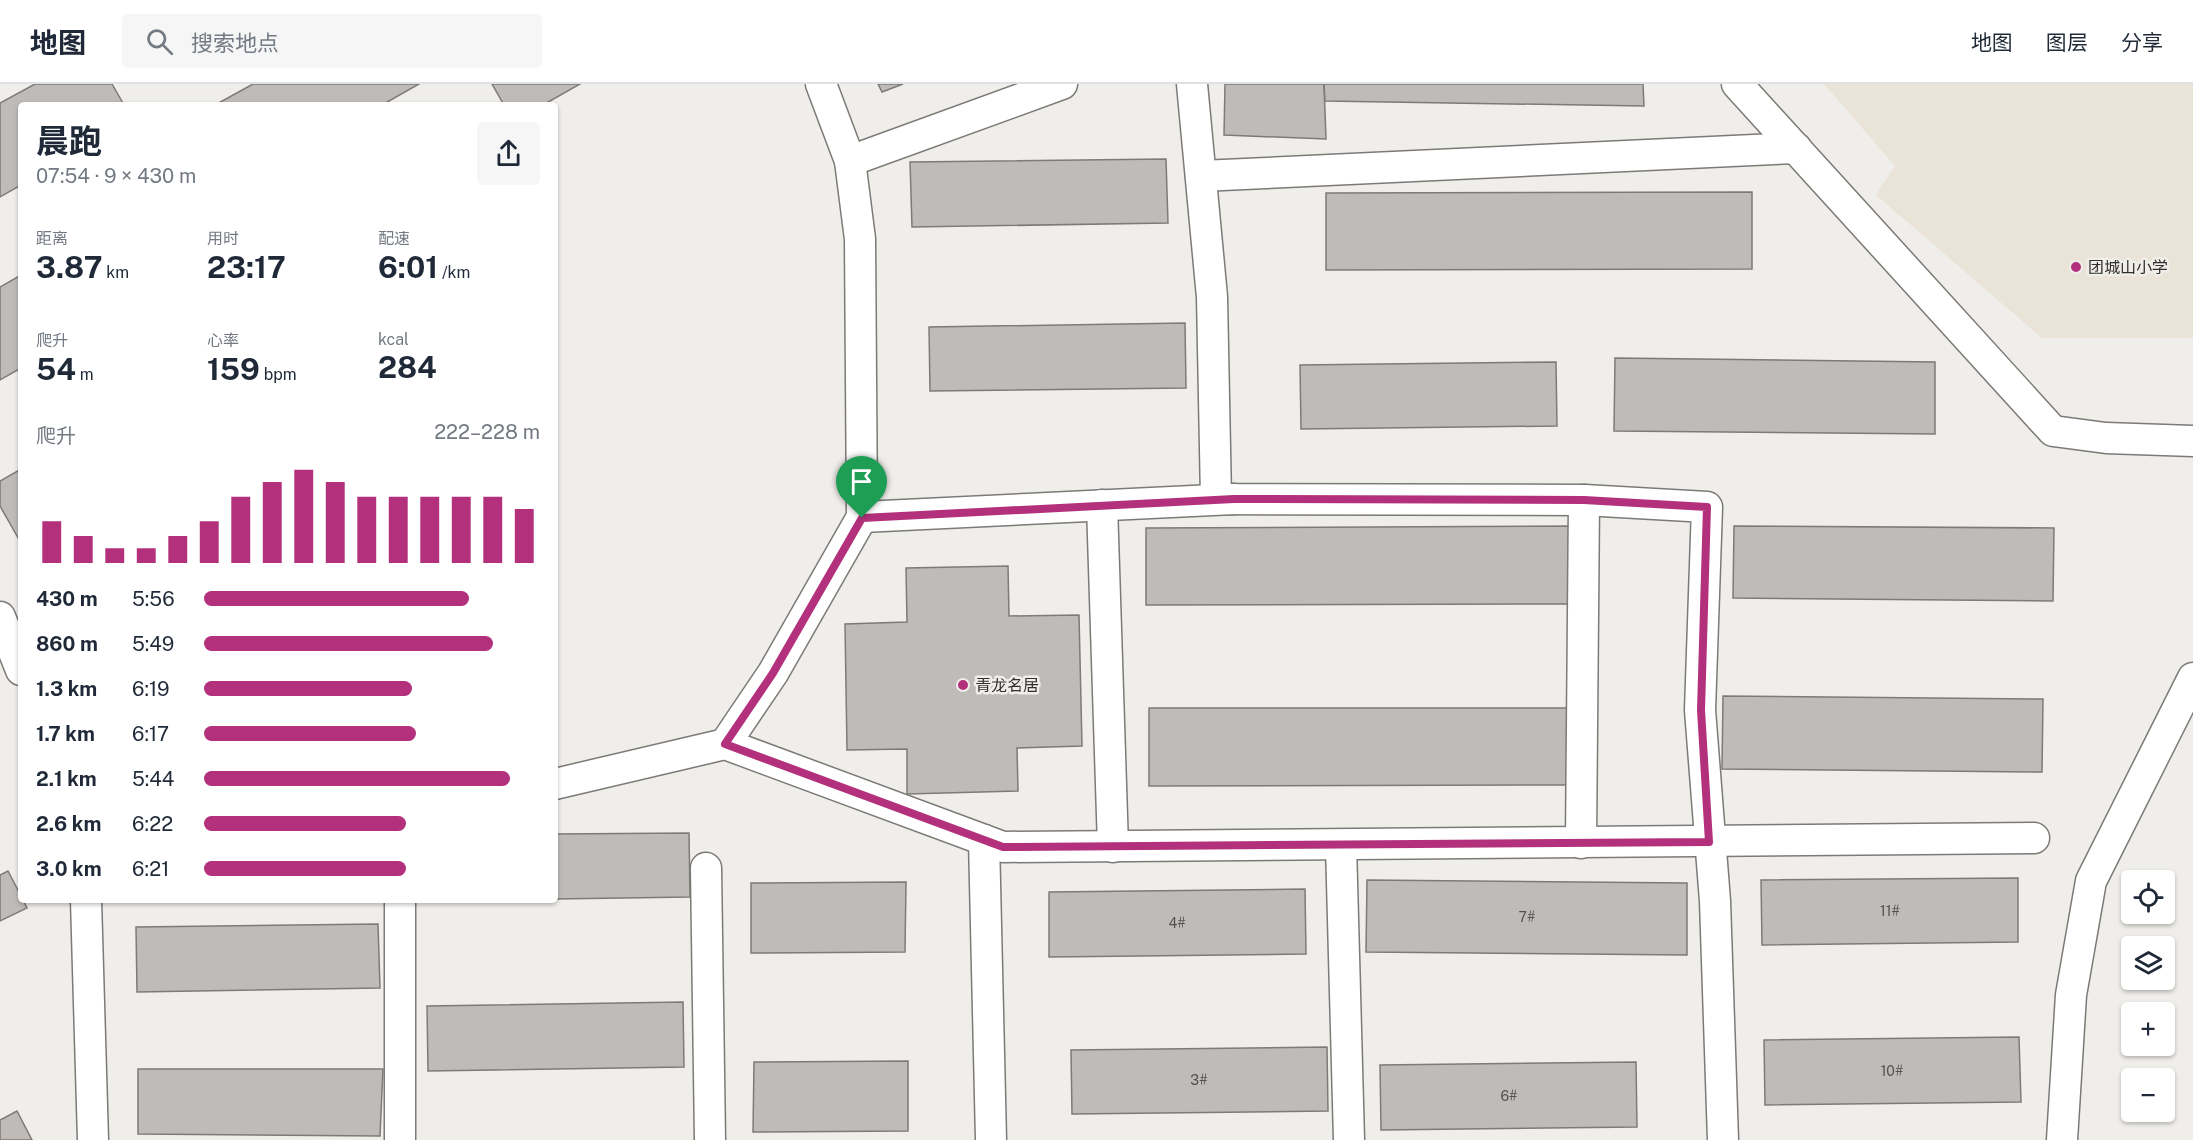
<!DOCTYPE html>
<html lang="zh">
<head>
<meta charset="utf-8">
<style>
	:root { --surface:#fff; --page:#f6f6f7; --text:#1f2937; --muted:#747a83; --line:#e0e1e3; --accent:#b3317c }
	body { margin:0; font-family:"Public Sans","Noto Sans SC",sans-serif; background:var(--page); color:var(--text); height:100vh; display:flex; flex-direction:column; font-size:22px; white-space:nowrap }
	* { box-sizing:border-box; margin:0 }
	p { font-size:20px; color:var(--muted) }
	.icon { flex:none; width:33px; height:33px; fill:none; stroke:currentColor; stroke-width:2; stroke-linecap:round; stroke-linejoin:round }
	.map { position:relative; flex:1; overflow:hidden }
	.drawer { position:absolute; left:18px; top:18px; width:540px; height:801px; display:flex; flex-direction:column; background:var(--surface); border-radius:6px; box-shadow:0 2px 4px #0004 }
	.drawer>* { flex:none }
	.fabs { position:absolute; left:2121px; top:786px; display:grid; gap:12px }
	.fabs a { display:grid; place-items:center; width:54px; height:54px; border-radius:6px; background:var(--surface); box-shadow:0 2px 4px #0004; font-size:30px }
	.pin { position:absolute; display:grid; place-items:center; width:51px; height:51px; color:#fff; margin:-62px -26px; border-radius:50% 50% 50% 0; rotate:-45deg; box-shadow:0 0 6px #0007 }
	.pin .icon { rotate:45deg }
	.round { display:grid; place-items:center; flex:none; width:63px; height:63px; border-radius:6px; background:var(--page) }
	.overview { display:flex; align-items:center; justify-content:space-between; height:102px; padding:0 18px }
	h1 { font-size:33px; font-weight:700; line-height:45px }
	.figures { display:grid; grid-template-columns:repeat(3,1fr); gap:9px; height:102px; padding:6px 18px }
	.figures div { display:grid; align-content:center }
	.figures b { font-size:30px; font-weight:700 }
	.figures small { font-size:16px; font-weight:400 }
	.figures p { font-size:16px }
	.chart { height:168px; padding:12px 18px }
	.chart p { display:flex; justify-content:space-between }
	.chart svg { width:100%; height:108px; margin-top:6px; stroke:var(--accent); stroke-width:6 }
	ul { padding:0 18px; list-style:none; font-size:20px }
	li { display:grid; grid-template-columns:96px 72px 1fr; align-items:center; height:45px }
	li i { height:15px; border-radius:8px; background:var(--accent) }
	header { display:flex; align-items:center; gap:36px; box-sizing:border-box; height:84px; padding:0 30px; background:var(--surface); border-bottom:2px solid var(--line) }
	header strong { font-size:28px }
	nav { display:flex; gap:33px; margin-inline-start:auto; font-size:21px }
	.search { width:420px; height:54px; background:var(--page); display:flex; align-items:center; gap:15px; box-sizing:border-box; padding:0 21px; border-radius:6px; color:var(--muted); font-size:22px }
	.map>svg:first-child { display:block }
	.built { fill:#e9e3d8 }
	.building { fill:#bfbbb9; stroke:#7d7a77; stroke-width:1.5 }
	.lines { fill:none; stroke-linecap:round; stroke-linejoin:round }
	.street-casing { stroke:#7c7a77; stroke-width:33 }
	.street { stroke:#fff; stroke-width:30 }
	.route-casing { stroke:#fff; stroke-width:12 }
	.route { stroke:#b3317c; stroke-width:8 }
	.poi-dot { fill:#b3317c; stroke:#f0eeea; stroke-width:2 }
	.labels { text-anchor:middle; stroke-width:5; stroke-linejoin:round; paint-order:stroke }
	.number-label { font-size:14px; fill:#545251 }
	.poi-label { font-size:16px; fill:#302f2e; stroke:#f0eeea; text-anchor:start }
</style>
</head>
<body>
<header>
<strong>地图</strong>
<div class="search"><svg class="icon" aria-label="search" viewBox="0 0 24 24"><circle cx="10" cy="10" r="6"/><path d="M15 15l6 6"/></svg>搜索地点</div>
<nav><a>地图</a><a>图层</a><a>分享</a></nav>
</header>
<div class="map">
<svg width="2193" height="1056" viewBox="0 0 2193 1056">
	<rect width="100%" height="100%" fill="#f0eeea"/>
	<path class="built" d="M1824,0H2193V254H2042L1876,111L1895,82Z"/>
	<g class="building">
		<path d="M35,0H112L124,21H21V101L0,113V19Z"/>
		<path d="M253,0H419L382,21H215Z"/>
		<path d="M492,0H580L543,21H504Z"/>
		<path d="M878,0H903L882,8Z"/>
		<path d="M1225,0H1324L1326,55L1224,51Z"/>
		<path d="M1324,0H1643L1644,22L1325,17Z"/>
		<path d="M1166,75L1168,139L912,143L910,78Z"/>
		<path d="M1752,108V185L1326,186V109Z"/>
		<path d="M21,191V284L0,296V203Z"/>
		<path d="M1185,239L1186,304L930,307L929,243Z"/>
		<path d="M1615,274L1935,278V350L1614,347Z"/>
		<path d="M1556,278L1557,342L1301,345L1300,281Z"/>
		<path d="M21,385V459L0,422V397Z"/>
		<path d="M1572,442V520L1146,521V444Z"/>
		<path d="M1734,442L2054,444L2053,517L1733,514Z"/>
		<path d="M1008,482L1009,532L1079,531L1082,662L1017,664L1018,707L907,710V665L847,666L845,540L907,538L906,484Z"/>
		<path d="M1723,612L2043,615L2042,688L1722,685Z"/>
		<path d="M1149,624H1576V701L1149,702Z"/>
		<path d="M689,749L690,813L555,815V750Z"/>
		<path d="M8,787L21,812V816H23L27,824L0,837V791Z"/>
		<path d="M2018,794V858L1762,861L1761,796Z"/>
		<path d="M1367,796L1687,799V871L1366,868Z"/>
		<path d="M906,798L905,868L751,869V799Z"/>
		<path d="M1305,805L1306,870L1049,873V808Z"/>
		<path d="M378,840L380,904L137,908L136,843Z"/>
		<path d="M683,918L684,983L428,987L427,922Z"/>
		<path d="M2019,953L2021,1018L1765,1021L1764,956Z"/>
		<path d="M1327,963L1328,1027L1072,1030L1071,966Z"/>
		<path d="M908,977V1047L753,1048L754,978Z"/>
		<path d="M1636,978L1637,1043L1381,1046L1380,981Z"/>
		<path d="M138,985H383L380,1052L138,1050Z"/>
		<path d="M17,1027L32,1056H0V1036Z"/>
	</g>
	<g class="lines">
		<g class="street-casing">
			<g id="street">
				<path d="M1192,0L1212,213L1216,415L1584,416"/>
				<path d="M1737,0L2053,347L2106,354L2193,357"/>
				<path d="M850,77L1062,0"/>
				<path d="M1201,92L1796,64"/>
				<path d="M1102,421L1113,763"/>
				<path d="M862,433L1234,415"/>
				<path d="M0,533L21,586"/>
				<path d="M725,660L1003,763L2034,754"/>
				<path d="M555,700L725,660L773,589L862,433L860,155L850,77L821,0"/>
				<path d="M984,756L991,1056"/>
				<path d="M1581,759L1584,416L1707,423L1700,626L1715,817L1723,1056"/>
				<path d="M1341,761L1349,1056"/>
				<path d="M706,784L710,1056"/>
				<path d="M86,816L93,1056"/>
				<path d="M400,819V1056"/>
				<path d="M2062,1056L2071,911L2091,797L2193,594"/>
			</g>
		</g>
		<use href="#street" class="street"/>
	</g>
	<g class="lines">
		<g class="route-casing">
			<path id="route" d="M1234,415L1584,416L1707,423L1701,626L1709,758L1003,763L725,660L773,589L862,434Z"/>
		</g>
		<use href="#route" class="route"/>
	</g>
	<g class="poi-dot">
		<circle cx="2076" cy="183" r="6"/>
		<circle cx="963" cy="601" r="6"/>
	</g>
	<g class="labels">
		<g class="number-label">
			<text x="1890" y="832">11#</text>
			<text x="1527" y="838">7#</text>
			<text x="1177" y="844">4#</text>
			<text x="1892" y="992">10#</text>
			<text x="1199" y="1001">3#</text>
			<text x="1509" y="1017">6#</text>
		</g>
		<g class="poi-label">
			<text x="2088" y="189">团城山小学</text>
			<text x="975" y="607">青龙名居</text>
		</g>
	</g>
</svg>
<div class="fabs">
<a><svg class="icon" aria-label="locate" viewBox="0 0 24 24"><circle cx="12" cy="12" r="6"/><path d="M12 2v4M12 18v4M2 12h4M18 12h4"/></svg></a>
<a><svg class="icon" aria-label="layers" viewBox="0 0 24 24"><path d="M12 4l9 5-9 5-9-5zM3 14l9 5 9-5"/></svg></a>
<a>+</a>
<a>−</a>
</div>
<div class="pin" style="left:862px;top:434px;background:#1e9e55"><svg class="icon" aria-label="arrive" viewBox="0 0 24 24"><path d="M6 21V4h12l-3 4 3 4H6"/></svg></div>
<section class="drawer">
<div class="overview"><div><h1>晨跑</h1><p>07:54 · 9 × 430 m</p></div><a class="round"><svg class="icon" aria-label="share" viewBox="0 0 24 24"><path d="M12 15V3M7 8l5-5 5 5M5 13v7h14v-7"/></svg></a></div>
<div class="figures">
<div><p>距离</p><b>3.87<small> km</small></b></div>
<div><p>用时</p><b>23:17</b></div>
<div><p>配速</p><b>6:01<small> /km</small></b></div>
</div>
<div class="figures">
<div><p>爬升</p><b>54<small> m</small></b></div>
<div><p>心率</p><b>159<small> bpm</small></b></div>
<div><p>kcal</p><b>284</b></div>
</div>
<div class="chart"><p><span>爬升</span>222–228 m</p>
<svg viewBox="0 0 160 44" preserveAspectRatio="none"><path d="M5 44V27M15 44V33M25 44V38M35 44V38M45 44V33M55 44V27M65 44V17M75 44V11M85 44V6M95 44V11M105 44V17M115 44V17M125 44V17M135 44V17M145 44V17M155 44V22"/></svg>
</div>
<ul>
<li><b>430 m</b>5:56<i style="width:79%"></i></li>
<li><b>860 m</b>5:49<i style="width:86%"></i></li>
<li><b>1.3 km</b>6:19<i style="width:62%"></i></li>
<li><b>1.7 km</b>6:17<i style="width:63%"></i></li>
<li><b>2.1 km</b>5:44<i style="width:91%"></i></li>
<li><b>2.6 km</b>6:22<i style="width:60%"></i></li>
<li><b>3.0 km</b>6:21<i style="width:60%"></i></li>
</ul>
</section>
</div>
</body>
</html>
